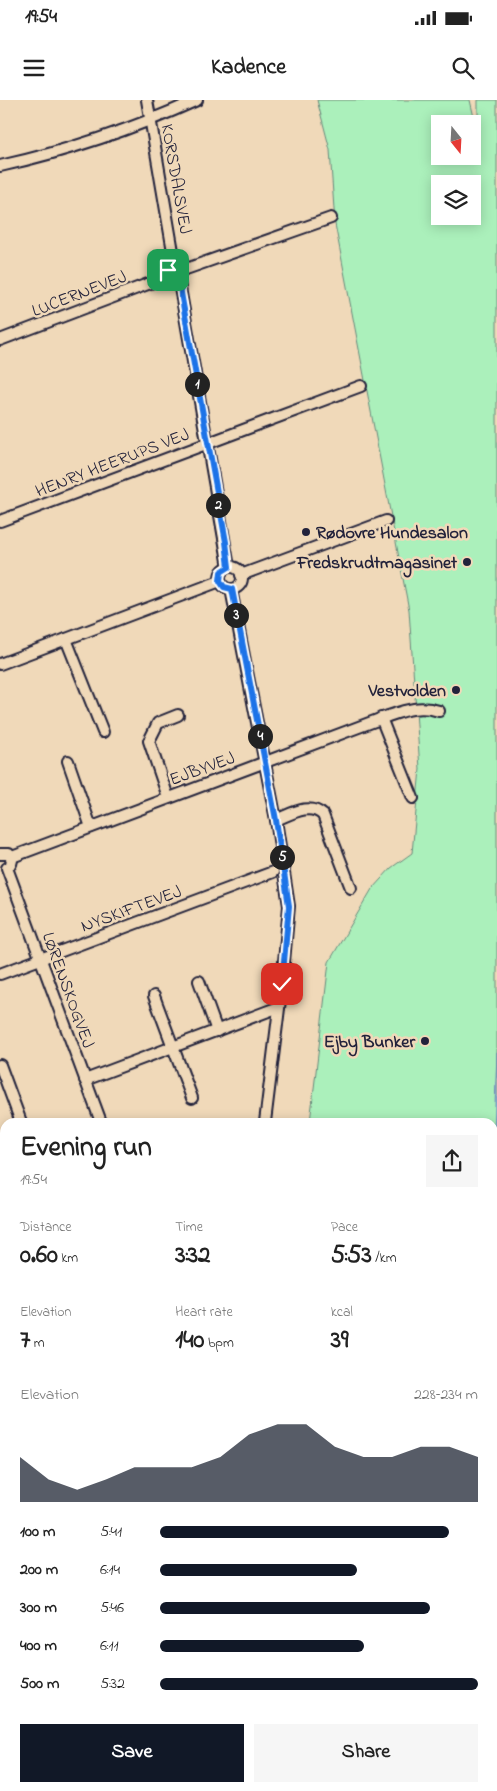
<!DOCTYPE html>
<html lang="en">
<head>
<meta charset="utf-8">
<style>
	:root { --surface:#fff; --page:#f6f6f6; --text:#222; --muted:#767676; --accent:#111827 }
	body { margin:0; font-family:"Indie Flower",sans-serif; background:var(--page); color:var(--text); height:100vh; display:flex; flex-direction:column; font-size:19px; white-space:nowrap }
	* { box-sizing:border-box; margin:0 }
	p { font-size:16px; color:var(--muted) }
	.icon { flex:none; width:28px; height:28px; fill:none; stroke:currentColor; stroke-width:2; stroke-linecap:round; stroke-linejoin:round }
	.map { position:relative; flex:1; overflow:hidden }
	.drawer { position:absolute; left:0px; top:1018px; width:498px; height:674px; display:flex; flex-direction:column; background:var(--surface); border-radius:15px 15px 0 0; box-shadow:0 2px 12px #0003 }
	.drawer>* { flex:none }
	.needle { width:32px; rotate:162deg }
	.controls { position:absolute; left:431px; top:15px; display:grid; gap:10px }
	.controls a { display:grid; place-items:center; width:50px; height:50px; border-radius:0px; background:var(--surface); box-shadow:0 2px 12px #0003; font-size:25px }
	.pin { position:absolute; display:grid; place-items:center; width:42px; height:42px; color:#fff; margin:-21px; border-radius:10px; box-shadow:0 2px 8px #0006 }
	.km { position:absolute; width:25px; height:25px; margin:-12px; border-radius:50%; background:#222; color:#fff; font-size:14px; line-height:25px; text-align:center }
	.round { display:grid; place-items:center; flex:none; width:52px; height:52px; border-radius:0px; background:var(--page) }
	.overview { display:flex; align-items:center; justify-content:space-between; height:85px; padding:0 20px }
	h1 { font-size:28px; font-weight:700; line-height:38px }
	.stats { display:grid; grid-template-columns:repeat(3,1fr); gap:8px; height:85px; padding:5px 20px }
	.stats div { display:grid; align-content:center }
	.stats b { font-size:25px; font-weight:700 }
	.stats small { font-size:14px; font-weight:400 }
	.stats p { font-size:14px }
	.chart { height:140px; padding:10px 20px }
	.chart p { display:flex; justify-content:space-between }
	.chart svg { width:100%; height:90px; margin-top:5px; fill:var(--accent); opacity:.7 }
	.primary-button { display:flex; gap:10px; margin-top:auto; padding:10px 20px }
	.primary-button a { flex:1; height:58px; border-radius:0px; background:var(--accent); color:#fff; font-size:20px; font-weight:700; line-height:58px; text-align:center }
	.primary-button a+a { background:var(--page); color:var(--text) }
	ul { padding:0 20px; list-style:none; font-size:16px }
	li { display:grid; grid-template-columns:80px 60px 1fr; align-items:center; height:38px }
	li i { height:12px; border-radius:6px; background:var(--accent) }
	.status { display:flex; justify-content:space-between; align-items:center; height:35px; padding:0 25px; background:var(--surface); direction:ltr }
	.status svg { height:14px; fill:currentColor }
	header { display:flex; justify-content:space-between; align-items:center; height:65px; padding:0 20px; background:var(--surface); font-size:22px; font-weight:700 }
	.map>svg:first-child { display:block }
	.built { fill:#e3caab }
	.green { fill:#abf0bb; stroke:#66897b; fill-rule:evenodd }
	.water { fill:#9dc9f7; stroke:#6c86ac }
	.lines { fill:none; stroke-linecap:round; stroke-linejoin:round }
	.minor-casing { stroke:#22223b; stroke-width:14 }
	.highway-casing { stroke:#22223b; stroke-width:18 }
	.minor { stroke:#f0d9b9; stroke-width:10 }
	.highway { stroke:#f9e181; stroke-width:14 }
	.route-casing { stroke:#fff; stroke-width:10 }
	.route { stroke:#1a73e8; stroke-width:6 }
	.poi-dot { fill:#22223b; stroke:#f0d9b9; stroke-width:2 }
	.labels { text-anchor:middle; stroke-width:5; stroke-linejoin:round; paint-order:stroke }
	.street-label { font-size:18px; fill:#22223b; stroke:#f0d9b9 }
	.poi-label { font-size:18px; font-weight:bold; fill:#22223b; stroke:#f0d9b9; text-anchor:end }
</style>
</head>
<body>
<div class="status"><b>19:54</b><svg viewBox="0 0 49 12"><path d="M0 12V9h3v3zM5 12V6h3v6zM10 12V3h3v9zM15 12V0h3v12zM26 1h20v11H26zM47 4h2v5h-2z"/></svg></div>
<header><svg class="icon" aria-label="menu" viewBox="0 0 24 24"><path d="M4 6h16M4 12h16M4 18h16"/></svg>Kadence<svg class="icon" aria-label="search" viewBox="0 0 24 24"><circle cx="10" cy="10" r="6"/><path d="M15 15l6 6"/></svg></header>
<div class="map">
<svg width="497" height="1691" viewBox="0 0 497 1691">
	<rect width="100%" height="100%" fill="#f0d9b9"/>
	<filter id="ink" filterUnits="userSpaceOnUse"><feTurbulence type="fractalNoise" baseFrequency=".02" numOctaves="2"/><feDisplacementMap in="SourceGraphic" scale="10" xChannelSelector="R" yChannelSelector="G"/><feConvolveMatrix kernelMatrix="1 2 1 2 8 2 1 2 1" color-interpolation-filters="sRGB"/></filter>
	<g filter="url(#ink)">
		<path class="built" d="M497,1656V1691H479L481,1686H492L493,1664Z"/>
		<g class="green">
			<path d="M317,0H470L478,35V0H497V1250L493,1251L492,1022H310L329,862L372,789L391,768L412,753L420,669L409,510L335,124L330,50ZM440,24H472V56H440ZM440,84H472V116H440Z"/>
			<path d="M5,1305V1393L0,1394V1307Z"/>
			<path d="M5,1431V1501L0,1503V1433Z"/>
			<path d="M181,1686H389L387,1691H179Z"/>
		</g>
		<path class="water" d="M497,952V1056L493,1060Z"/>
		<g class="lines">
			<g class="minor-casing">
				<g id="minor">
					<path d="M147,0L175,163"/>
					<path d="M0,66C68,51 133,29 197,0"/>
					<path d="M186,169L331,118"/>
					<path d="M179,182L229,467"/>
					<path d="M0,240L169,176"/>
					<path d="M0,421L361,286"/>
					<circle cx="231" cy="478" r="11"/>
					<path d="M241,475L386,421"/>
					<path d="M231,489L276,720L289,806L282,884L265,1022"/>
					<path d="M66,539L103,632"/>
					<path d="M0,564L220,481"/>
					<path d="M381,618L413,698"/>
					<path d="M68,661L91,727"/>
					<path d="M168,697L149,641L158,623L178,615"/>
					<path d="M276,720C291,714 309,702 323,715L351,788"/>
					<path d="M0,754H9L12,760L11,764"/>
					<path d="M12,757L388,616C406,610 420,605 439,611"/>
					<path d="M7,768L101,1022"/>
					<path d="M0,874L273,772"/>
					<path d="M199,881L217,931"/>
					<path d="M154,896L192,998"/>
					<path d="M0,965L21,1022"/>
					<path d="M85,980L279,907"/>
					<path d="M0,1057L5,1055"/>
					<path d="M0,1267L5,1266"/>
					<path d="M492,1269L497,1268"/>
					<path d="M492,1285L497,1284"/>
					<path d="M0,1407L5,1405"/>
					<path d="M0,1418L5,1416"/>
					<path d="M0,1532L5,1530"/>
					<path d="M0,1660L5,1658"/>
					<path d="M87,1691L90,1686"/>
				</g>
			</g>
			<g class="highway-casing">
				<g id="highway">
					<path d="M492,1355L497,1338"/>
					<path d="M492,1447L497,1434"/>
					<path d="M492,1566L497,1556"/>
					<path d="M492,1608L497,1598"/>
					<path d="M492,1630L497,1621"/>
					<path d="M406,1691L407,1686"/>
					<path d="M435,1691L437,1686"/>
					<path d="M463,1691L466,1686"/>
				</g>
			</g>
			<use href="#minor" class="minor"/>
			<use href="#highway" class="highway"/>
		</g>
	</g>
	<g class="lines" filter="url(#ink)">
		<g class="route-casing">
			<path id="route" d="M168,170L171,180L179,182L226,442L229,467L221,472L220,481L224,487L232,489L276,720L289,806L282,884"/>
		</g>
		<use href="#route" class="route"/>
	</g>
	<g class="poi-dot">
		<circle cx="306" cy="432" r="5"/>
		<circle cx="467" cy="462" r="5"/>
		<circle cx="456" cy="590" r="5"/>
		<circle cx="425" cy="941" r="5"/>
	</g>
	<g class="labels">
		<g class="street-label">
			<text transform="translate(177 79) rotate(80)" y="6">KORSDALSVEJ</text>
			<text transform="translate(79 193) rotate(-21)" y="6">LUCERNEVEJ</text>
			<text transform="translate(112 362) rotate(-21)" y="6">HENRY HEERUPS VEJ</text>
			<text transform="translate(202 668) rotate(-20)" y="6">EJBYVEJ</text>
			<text transform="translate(131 808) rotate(-20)" y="6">NYSKIFTEVEJ</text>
			<text transform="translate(69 890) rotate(70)" y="6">LØRENSKOGVEJ</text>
		</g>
		<g class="poi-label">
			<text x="316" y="438" text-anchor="start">Rødovre Hundesalon</text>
			<text x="457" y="468">Fredskrudtmagasinet</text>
			<text x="446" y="596">Vestvolden</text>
			<text x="415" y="947">Ejby Bunker</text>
		</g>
	</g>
</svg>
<div class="controls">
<a><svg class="needle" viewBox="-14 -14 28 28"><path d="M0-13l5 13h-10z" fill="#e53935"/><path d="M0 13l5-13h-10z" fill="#767676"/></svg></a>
<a><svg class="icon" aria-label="layers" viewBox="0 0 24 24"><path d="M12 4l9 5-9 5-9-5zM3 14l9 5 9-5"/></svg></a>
</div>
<div class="pin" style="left:168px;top:170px;background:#1e9e55"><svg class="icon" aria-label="arrive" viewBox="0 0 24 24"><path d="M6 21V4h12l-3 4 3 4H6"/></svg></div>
<div class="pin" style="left:282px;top:884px;background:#d93025"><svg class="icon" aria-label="check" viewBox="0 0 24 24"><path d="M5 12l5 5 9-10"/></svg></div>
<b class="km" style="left:197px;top:284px">1</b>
<b class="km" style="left:218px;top:405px">2</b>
<b class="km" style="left:236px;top:515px">3</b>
<b class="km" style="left:260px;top:636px">4</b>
<b class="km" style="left:282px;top:757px">5</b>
<section class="drawer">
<div class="overview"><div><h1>Evening run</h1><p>19:54</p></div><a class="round"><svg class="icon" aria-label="share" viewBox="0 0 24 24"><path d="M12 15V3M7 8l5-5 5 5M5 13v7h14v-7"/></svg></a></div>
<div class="stats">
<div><p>Distance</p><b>0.60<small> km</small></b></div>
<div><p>Time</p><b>3:32</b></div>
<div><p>Pace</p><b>5:53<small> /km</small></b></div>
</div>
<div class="stats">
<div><p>Elevation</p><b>7<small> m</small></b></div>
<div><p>Heart rate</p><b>140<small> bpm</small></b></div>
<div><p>kcal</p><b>39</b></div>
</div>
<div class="chart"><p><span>Elevation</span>228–234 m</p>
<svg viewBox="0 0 160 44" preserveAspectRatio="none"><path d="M0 44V22L10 33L20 38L30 33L40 27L50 27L60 27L70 22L80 11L90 6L100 6L110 17L120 22L130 22L140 17L150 17L160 22V44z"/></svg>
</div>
<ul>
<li><b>100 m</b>5:41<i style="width:91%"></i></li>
<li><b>200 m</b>6:14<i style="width:62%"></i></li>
<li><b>300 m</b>5:46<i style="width:85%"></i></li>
<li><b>400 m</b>6:11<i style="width:64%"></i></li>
<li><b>500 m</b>5:32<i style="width:100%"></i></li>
</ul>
<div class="primary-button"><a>Save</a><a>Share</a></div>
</section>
</div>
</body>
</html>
